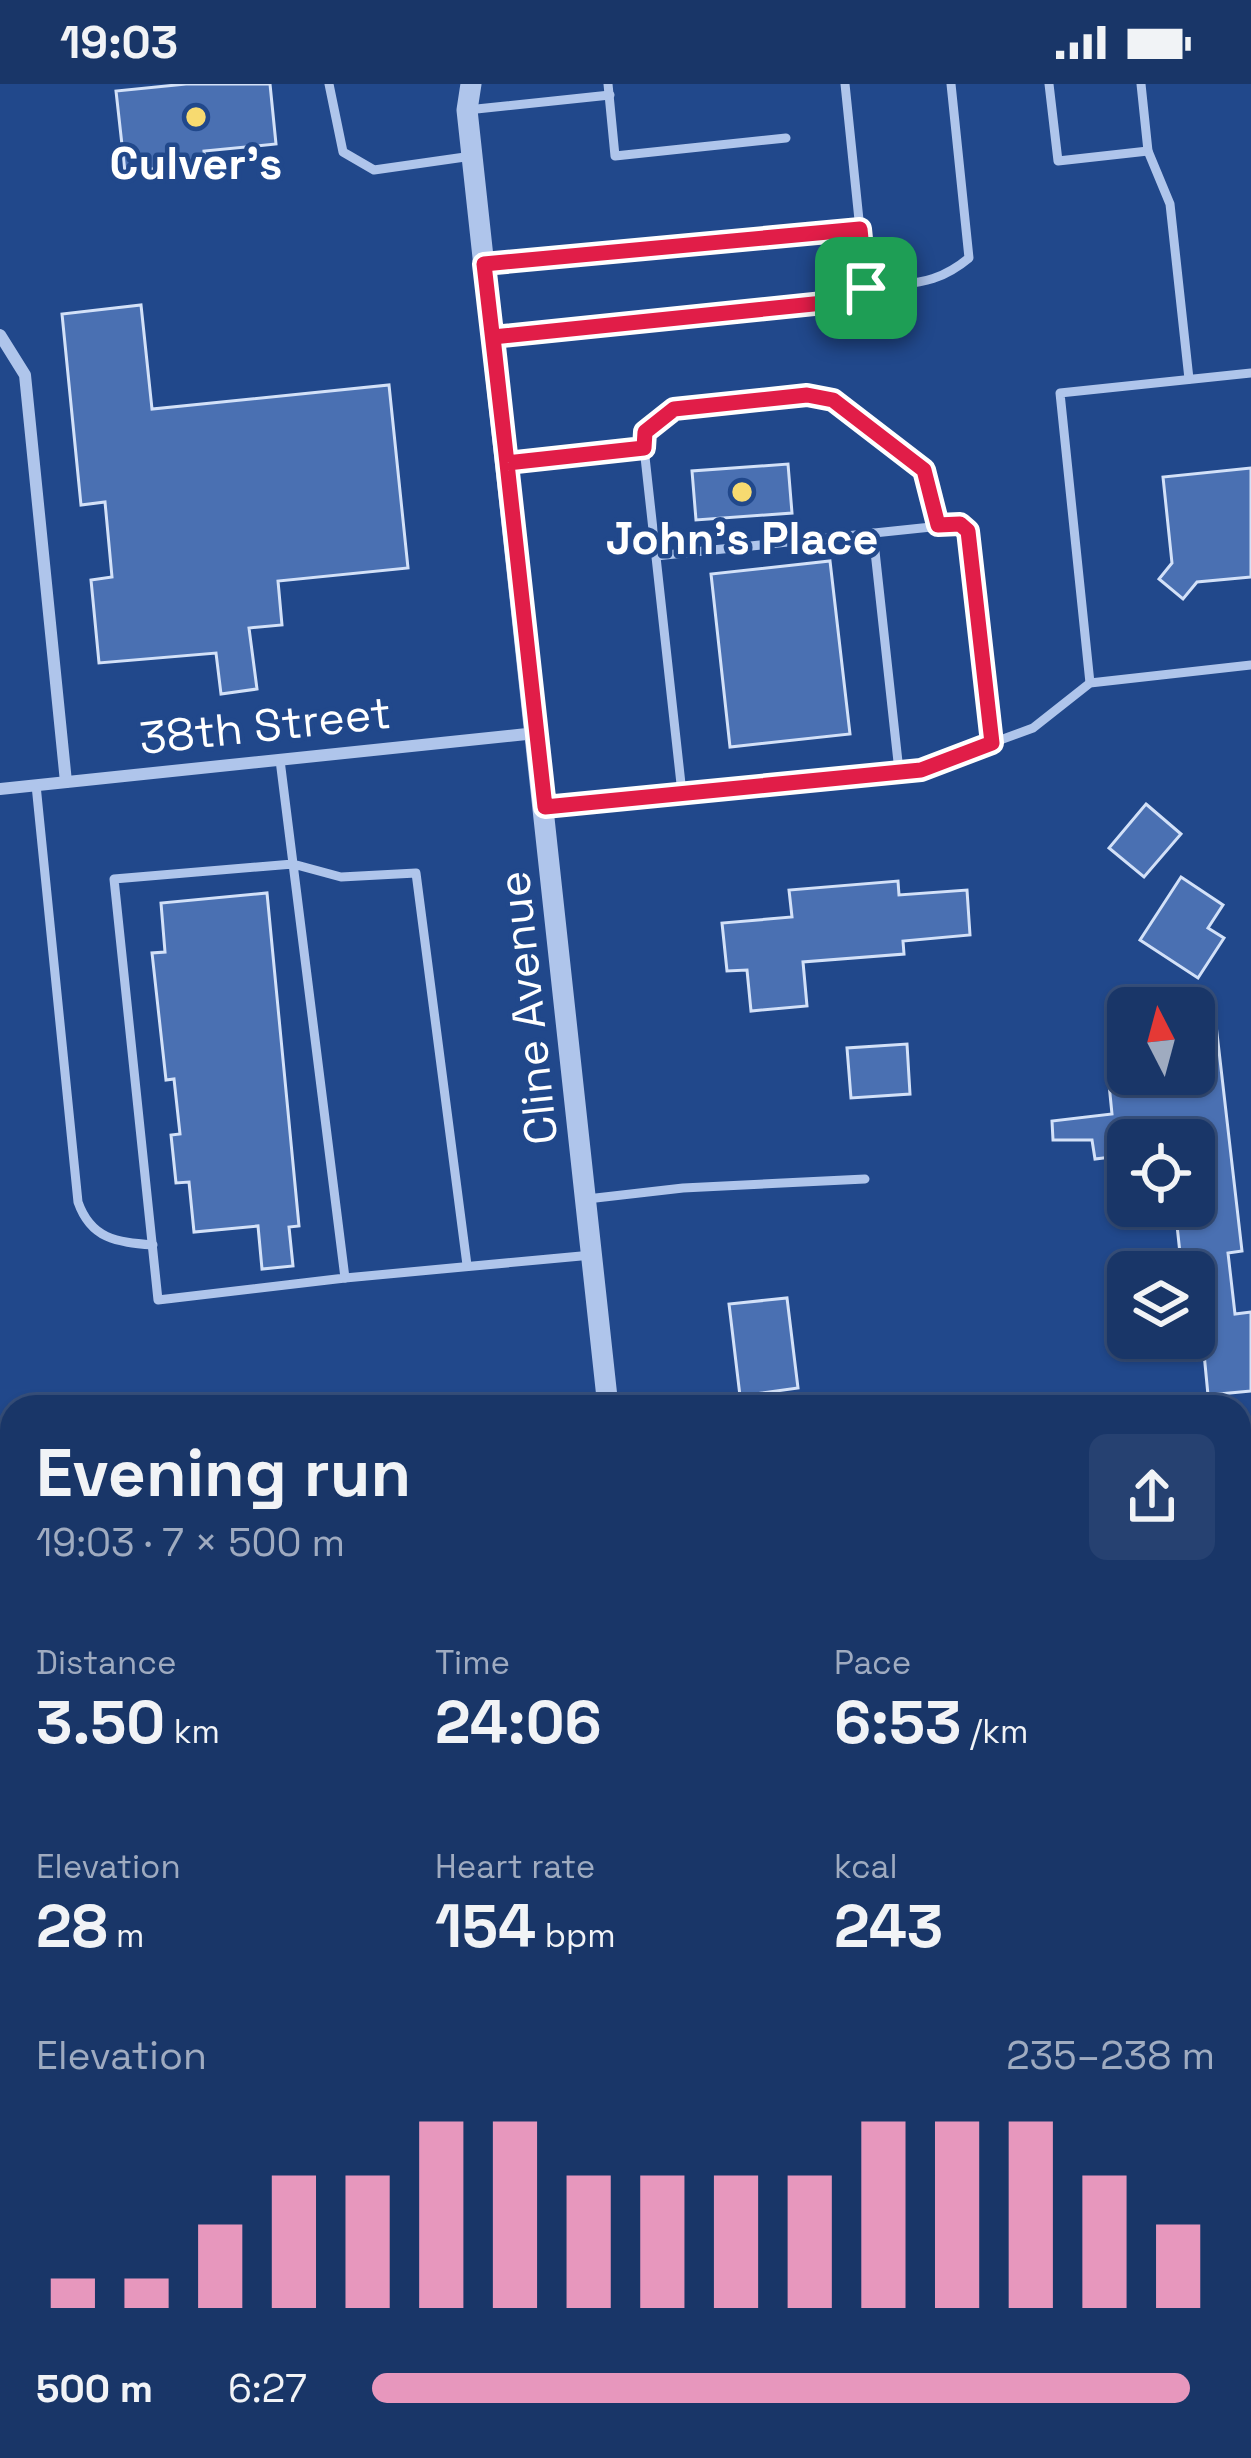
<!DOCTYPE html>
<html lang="en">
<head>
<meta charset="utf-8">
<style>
	:root { --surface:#193668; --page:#264171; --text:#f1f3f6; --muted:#9fabc0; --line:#37507c; --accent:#e797bd }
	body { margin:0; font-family:"Space Grotesk",sans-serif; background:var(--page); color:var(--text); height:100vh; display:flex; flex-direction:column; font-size:45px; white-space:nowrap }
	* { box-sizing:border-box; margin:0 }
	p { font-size:39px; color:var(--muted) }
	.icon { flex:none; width:66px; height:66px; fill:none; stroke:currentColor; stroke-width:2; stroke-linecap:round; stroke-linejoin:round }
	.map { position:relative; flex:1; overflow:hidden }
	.panel { position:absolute; left:0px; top:1311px; width:1251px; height:1065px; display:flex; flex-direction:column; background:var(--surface); border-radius:36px 36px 0 0; box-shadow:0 3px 9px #0004,0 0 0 3px var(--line) }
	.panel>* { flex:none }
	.needle { width:78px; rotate:354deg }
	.fabs { position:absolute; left:1107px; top:903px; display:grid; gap:24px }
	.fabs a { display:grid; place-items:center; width:108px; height:108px; border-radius:18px; background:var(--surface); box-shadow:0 3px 9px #0004,0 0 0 3px var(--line); font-size:60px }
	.pin { position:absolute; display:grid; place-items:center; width:102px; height:102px; color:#fff; margin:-51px; border-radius:24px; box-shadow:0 6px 18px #0006 }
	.round { display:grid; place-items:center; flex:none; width:126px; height:126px; border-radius:18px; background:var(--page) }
	.head { display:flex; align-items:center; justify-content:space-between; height:204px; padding:0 36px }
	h1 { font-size:66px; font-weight:600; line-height:90px }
	.figures { display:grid; grid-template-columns:repeat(3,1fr); gap:18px; height:204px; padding:12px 36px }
	.figures div { display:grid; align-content:center }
	.figures b { font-size:60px; font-weight:600 }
	.figures small { font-size:33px; font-weight:400 }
	.figures p { font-size:33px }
	.chart { height:336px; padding:24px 36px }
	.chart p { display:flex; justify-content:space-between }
	.chart svg { width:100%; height:216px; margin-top:12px; stroke:var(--accent); stroke-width:6 }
	ul { padding:0 36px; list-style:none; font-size:39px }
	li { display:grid; grid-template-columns:192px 144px 1fr; align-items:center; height:90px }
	li i { height:30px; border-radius:15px; background:var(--accent) }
	.status { display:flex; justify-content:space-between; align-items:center; height:84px; padding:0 60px; background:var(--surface); direction:ltr }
	.status svg { height:33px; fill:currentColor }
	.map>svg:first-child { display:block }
	.building { fill:#4a70b2; stroke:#d3e1f8; stroke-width:3 }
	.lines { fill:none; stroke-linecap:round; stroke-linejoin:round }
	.service { stroke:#afc5eb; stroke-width:9 }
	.minor { stroke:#afc5eb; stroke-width:12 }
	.tertiary { stroke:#afc5eb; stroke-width:21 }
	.route-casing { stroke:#fff; stroke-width:24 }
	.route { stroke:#e11d48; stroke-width:15 }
	.poi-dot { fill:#f7da70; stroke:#21488b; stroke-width:4.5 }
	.labels { text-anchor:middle; stroke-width:9; stroke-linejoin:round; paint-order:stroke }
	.poi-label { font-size:45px; font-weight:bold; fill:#fff; stroke:#21488b }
	.street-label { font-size:45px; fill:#fff; stroke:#21488b }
</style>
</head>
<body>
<div class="status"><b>19:03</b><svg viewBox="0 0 49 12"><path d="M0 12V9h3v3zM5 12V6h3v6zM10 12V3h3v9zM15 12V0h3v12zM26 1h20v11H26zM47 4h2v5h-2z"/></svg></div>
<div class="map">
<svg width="1251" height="2374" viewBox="0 0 1251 2374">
	<rect width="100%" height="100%" fill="#21488b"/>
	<g class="building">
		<path d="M186,0H270L276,60L204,67L205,79L125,88L116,7Z"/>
		<path d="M141,221L152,325L389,301L408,484L278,497L282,541L249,544L257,605L221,610L216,569L99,579L91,496L112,493L105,418L81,421L62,230Z"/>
		<path d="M788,380L792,429L696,436L692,387Z"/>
		<path d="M1251,384V493L1197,498L1183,515L1159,495L1172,479L1163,393Z"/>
		<path d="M830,477L850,650L730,663L711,490Z"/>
		<path d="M1146,720L1181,750L1144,793L1109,764Z"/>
		<path d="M1181,793L1223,821L1208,844L1224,854L1198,894L1140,856Z"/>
		<path d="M898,797L899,811L967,806L970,851L903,857L904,870L803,878L807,922L751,927L747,886L727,887L722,839L792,833L789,806Z"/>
		<path d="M267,809L299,1142L289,1143L293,1182L262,1185L258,1142L194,1148L189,1098L176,1099L171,1051L180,1050L174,995L166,996L152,869L165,868L161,819Z"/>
		<path d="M1215,932L1242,1167L1228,1169L1235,1230L1251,1228V1307L1208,1311L1198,1207L1194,1188H1182L1176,1132L1194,1130V1056H1128V1071L1095,1075L1092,1056H1053L1052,1037L1112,1030L1108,990H1194V933Z"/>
		<path d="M907,960L910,1010L851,1014L847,964Z"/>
		<path d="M787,1214L798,1304L740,1312L729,1220Z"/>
	</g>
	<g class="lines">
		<g class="service">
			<path d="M329,0L343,68L374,86L472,72"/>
			<path d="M608,0L615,72L786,54"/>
			<path d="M845,0L866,204"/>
			<path d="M1049,0L1058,77L1148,67"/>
			<path d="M1141,0L1148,67L1170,120L1189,295"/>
			<path d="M467,26L610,11"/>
			<path d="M485,180L860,144"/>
			<path d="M493,253L843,217C893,190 922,213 969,174L951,0"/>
			<path d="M507,378L644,364"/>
			<path d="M873,449L899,687"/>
			<path d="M656,472L960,440L973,457L992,659"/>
			<path d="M1090,599L1060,309L1251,289"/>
			<path d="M280,676L345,1194L158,1216L114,795L293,780L341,793L416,789L467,1181"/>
			<path d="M36,701L78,1118C91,1155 116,1158 153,1161"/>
			<path d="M682,709L644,364C645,342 654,334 674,325L807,311L833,315L924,386L938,441"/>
			<path d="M545,723L921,685L1033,644L1090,599L1251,581"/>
			<path d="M587,1115L683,1104L865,1095"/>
			<path d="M345,1194L592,1171"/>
		</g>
		<g class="minor">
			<path d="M0,251L25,291L66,698"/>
			<path d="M0,705L536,649"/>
			<path d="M1239,1692L1251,1690"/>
			<path d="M0,1815L12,1814"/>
			<path d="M1239,2033L1251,2141"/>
		</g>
		<g class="tertiary">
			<path d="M471,0L467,26L608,1323"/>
			<path d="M717,2364L718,2374"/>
		</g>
	</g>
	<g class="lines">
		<g class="route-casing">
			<path id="route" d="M866,204L843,217L493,253L545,723L921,686L992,659L968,447L960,440L938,441L924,386L833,316L807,311L674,325L645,348L644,364L507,379L484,180L860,145L866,204"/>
		</g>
		<use href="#route" class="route"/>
	</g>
	<g class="poi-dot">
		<circle cx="196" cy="33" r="12"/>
		<circle cx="742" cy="408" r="12"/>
	</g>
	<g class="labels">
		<g class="poi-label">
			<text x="196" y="95">Culver's</text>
			<text x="742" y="470">John's Place</text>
		</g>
		<g class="street-label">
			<text transform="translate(265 641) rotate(-6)" y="16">38th Street</text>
			<text transform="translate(527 924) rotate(-96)" y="16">Cline Avenue</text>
		</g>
	</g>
</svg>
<div class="fabs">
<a><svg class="needle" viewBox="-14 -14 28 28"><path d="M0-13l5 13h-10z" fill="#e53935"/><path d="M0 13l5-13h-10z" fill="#9fabc0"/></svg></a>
<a><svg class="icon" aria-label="locate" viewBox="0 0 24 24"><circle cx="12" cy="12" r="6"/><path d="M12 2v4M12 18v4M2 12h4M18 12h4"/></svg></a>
<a><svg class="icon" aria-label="layers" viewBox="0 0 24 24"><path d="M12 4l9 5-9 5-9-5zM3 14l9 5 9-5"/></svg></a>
</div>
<div class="pin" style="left:866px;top:204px;background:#1e9e55"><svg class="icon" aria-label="arrive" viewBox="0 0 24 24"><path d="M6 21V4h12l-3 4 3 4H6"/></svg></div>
<section class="panel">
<div class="head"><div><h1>Evening run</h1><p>19:03 · 7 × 500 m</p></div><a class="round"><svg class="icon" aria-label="share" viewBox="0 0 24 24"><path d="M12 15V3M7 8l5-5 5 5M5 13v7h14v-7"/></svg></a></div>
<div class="figures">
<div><p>Distance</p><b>3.50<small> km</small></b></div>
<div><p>Time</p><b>24:06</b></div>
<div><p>Pace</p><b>6:53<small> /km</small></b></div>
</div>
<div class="figures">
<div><p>Elevation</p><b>28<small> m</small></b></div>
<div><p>Heart rate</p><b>154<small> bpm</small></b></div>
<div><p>kcal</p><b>243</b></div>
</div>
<div class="chart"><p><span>Elevation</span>235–238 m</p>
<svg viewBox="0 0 160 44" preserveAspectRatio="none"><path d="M5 44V38M15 44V38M25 44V27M35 44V17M45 44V17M55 44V6M65 44V6M75 44V17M85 44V17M95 44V17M105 44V17M115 44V6M125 44V6M135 44V6M145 44V17M155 44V27"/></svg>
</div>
<ul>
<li><b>500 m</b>6:27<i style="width:97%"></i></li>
</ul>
</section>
</div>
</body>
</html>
